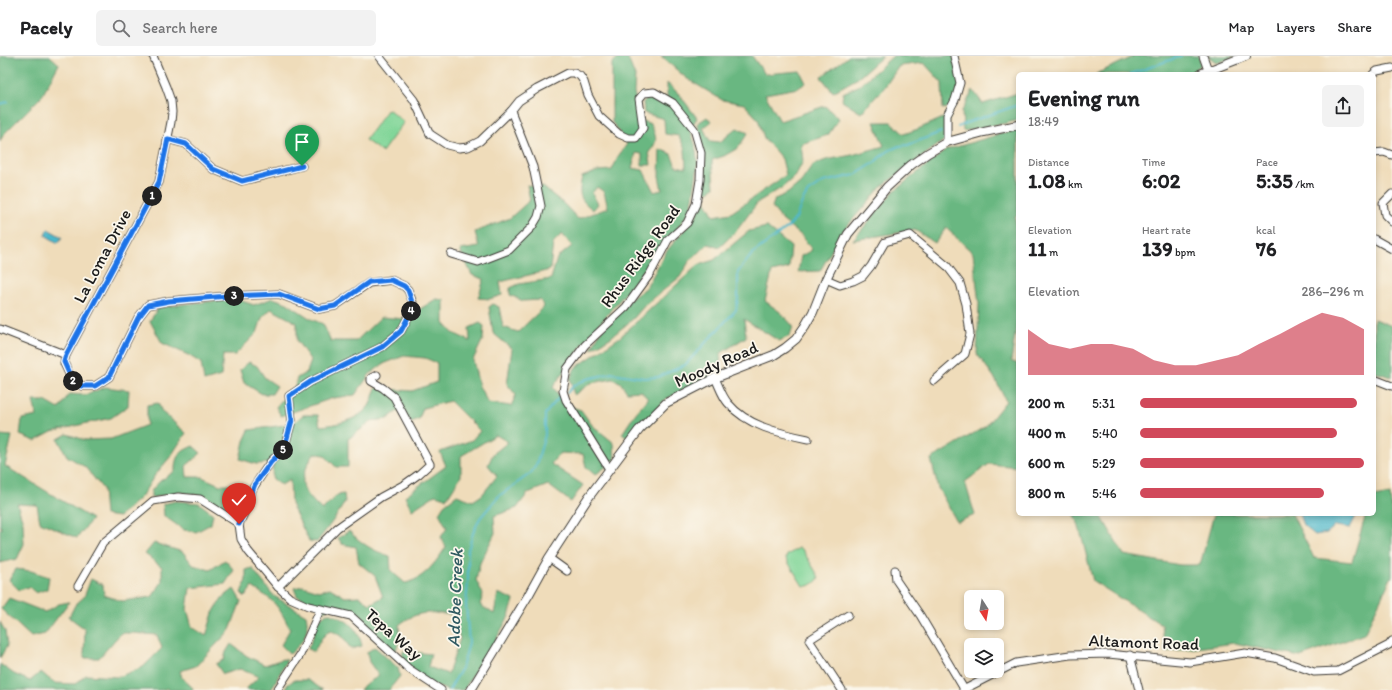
<!DOCTYPE html>
<html lang="en">
<head>
<meta charset="utf-8">
<style>
	:root { --surface:#fff; --page:#f2f2f2; --text:#202124; --muted:#757577; --line:#e0e0e0; --accent:#d1495b }
	body { margin:0; font-family:Itim,sans-serif; background:var(--page); color:var(--text); height:100vh; display:flex; flex-direction:column; font-size:15px; white-space:nowrap }
	* { box-sizing:border-box; margin:0 }
	p { font-size:13px; color:var(--muted) }
	.icon { flex:none; width:22px; height:22px; fill:none; stroke:currentColor; stroke-width:2; stroke-linecap:round; stroke-linejoin:round }
	.map { position:relative; flex:1; overflow:hidden }
	.side { position:absolute; left:1016px; top:16px; width:360px; height:444px; display:flex; flex-direction:column; background:var(--surface); border-radius:6px; box-shadow:0 2px 6px #0003 }
	.side>* { flex:none }
	.needle { width:26px; rotate:169deg }
	.controls { position:absolute; left:964px; top:534px; display:grid; gap:8px }
	.controls a { display:grid; place-items:center; width:40px; height:40px; border-radius:6px; background:var(--surface); box-shadow:0 2px 6px #0003; font-size:20px }
	.pin { position:absolute; display:grid; place-items:center; width:34px; height:34px; color:#fff; margin:-41px -17px; border-radius:50% 50% 50% 0; rotate:-45deg; box-shadow:0 0 4px #0007 }
	.pin .icon { rotate:45deg }
	.km { position:absolute; width:20px; height:20px; margin:-10px; border-radius:50%; background:#222; color:#fff; font-size:11px; line-height:20px; text-align:center }
	.round { display:grid; place-items:center; flex:none; width:42px; height:42px; border-radius:6px; background:var(--page) }
	.head { display:flex; align-items:center; justify-content:space-between; height:68px; padding:0 12px }
	h1 { font-size:22px; font-weight:700; line-height:30px }
	.figures { display:grid; grid-template-columns:repeat(3,1fr); gap:6px; height:68px; padding:4px 12px }
	.figures div { display:grid; align-content:center }
	.figures b { font-size:20px; font-weight:700 }
	.figures small { font-size:11px; font-weight:400 }
	.figures p { font-size:11px }
	.chart { height:112px; padding:8px 12px }
	.chart p { display:flex; justify-content:space-between }
	.chart svg { width:100%; height:72px; margin-top:4px; fill:var(--accent); opacity:.7 }
	ul { padding:0 12px; list-style:none; font-size:13px }
	li { display:grid; grid-template-columns:64px 48px 1fr; align-items:center; height:30px }
	li i { height:10px; border-radius:5px; background:var(--accent) }
	header { display:flex; align-items:center; gap:24px; box-sizing:border-box; height:56px; padding:0 20px; background:var(--surface); border-bottom:1px solid var(--line) }
	header strong { font-size:19px }
	nav { display:flex; gap:22px; margin-inline-start:auto; font-size:14px }
	.search { width:280px; height:36px; background:var(--page); display:flex; align-items:center; gap:10px; box-sizing:border-box; padding:0 14px; border-radius:6px; color:var(--muted); font-size:15px }
	.map>svg:first-child { display:block }
	.green { fill:#82d699; stroke:#4f795a }
	.forest { fill:#69b781; stroke:#426a4e }
	.water { fill:#4db7ca; stroke:#346a73 }
	.lines { fill:none; stroke-linecap:round; stroke-linejoin:round }
	.stream { stroke:#4db7ca; stroke-width:2 }
	.minor-casing { stroke:#3c3934; stroke-width:9 }
	.tertiary-casing { stroke:#3c3934; stroke-width:10 }
	.minor { stroke:#fff; stroke-width:7 }
	.tertiary { stroke:#fff; stroke-width:8 }
	.route-casing { stroke:#fff; stroke-width:8 }
	.route { stroke:#1a73e8; stroke-width:5 }
	.labels { text-anchor:middle; stroke-width:3.5; stroke-linejoin:round; paint-order:stroke }
	.street-label { font-size:17px; fill:#1c1c1c; stroke:#fbf7ec }
	.water-label { font-size:18px; font-style:italic; fill:#305a62; stroke:#fbf7ec }
</style>
</head>
<body>
<header>
<strong>Pacely</strong>
<div class="search"><svg class="icon" aria-label="search" viewBox="0 0 24 24"><circle cx="10" cy="10" r="6"/><path d="M15 15l6 6"/></svg>Search here</div>
<nav><a>Map</a><a>Layers</a><a>Share</a></nav>
</header>
<div class="map">
<svg width="1392" height="634" viewBox="0 0 1392 634">
	<rect width="100%" height="100%" fill="#fbf7ec"/>
	<filter id="ink" filterUnits="userSpaceOnUse"><feTurbulence type="fractalNoise" baseFrequency=".025" numOctaves="2"/><feDisplacementMap in="SourceGraphic" scale="8" xChannelSelector="R" yChannelSelector="G"/><feConvolveMatrix kernelMatrix="1 2 1 2 8 2 1 2 1" color-interpolation-filters="sRGB"/></filter>
	<filter id="wash" filterUnits="userSpaceOnUse"><feTurbulence type="fractalNoise" baseFrequency=".012" numOctaves="4" result="noise"/><feDisplacementMap in="SourceGraphic" scale="16" xChannelSelector="R" yChannelSelector="G"/><feGaussianBlur stdDeviation="0.9" result="paint"/><feColorMatrix in="noise" values="0 0 0 0 0 0 0 0 0 0 0 0 0 0 0 0 0 1.4 0 .05"/><feComposite in="paint" operator="in"/></filter>
	<g filter="url(#wash)">
		<rect width="100%" height="100%" fill="#efdcba"/>
		<g class="green">
			<path d="M388,53L404,66L382,96L365,84Z"/>
			<path d="M799,492L802,493L819,521C817,527 809,531 803,530L786,503L787,499Z"/>
		</g>
		<g class="forest">
			<path d="M4,0H50L59,8L42,40L4,78L0,85V1Z"/>
			<path d="M621,0H627L635,20L634,36L640,64L651,68C656,81 659,85 649,96L651,109H642V98L636,97L632,112L643,114L654,136L662,134L659,120L660,93L671,98L676,110L686,112L685,93L679,80L665,78L664,63L644,57L643,46L648,43L667,45V27L679,38L697,62L690,73L695,88L698,108L691,155L624,239L586,284L553,331L566,349L581,354L592,369L614,387L615,404L595,419L586,411L583,398L560,397L551,408L583,429L571,446L548,429L528,437L517,452L494,460L495,477L480,507L476,524L483,538L480,549L494,558L498,537L514,544L509,560L494,587L481,604L464,634H447L428,627L402,606L403,595L431,598L428,611L448,618L460,583L452,559C431,556 417,554 399,569L400,583L396,594L389,595L369,577L364,566L355,555L333,551L323,555L314,547L297,540L294,532L303,530L319,535L330,532L345,541L359,540L370,548L383,541L375,520L359,507L356,491L342,488L338,482L349,475C362,488 373,495 390,500L391,515L405,527C423,524 436,506 446,491L441,481L447,472L439,457L444,449L457,439L473,445L482,439L497,420L488,409L493,398L508,386L496,379L461,400V420L447,442L435,439L412,454L405,440L446,410L440,396L472,384L480,375L450,345L423,352L419,363L411,366L399,354L387,363L372,365L348,383V411H336L324,399L314,397C298,426 298,431 322,454L337,439L344,438L345,446L335,462L317,486L309,485L291,448L290,424L281,429L272,422L273,407L256,408L240,403L244,385L249,374L292,368L303,359H318L320,370C336,369 359,364 369,350C372,345 374,337 376,332L412,335L437,326V307L425,302L404,300L383,308L370,318L355,339L333,342L281,360L276,351L283,343L293,338L297,322L307,316L311,305L297,285V267L271,253L262,262L257,277L235,299H223L221,320L204,325L201,307L188,299L162,287L150,265L158,252L185,248L236,243L254,249L273,242L287,247L311,263L323,268L331,285H356L381,261L404,263L436,243L444,244V267L453,277L470,285L469,272L480,267L484,270L483,283L473,304L479,330L488,347L511,350L516,339L507,328L512,293L493,277L489,251L493,248L499,251L503,271L518,276L544,251L540,244L523,245L510,239V232L519,228L551,223L557,202L572,190L562,178L553,187L550,214L500,226L502,239L490,243L478,242L484,223L472,219L460,194L479,191L475,176L510,162L530,144L527,129L543,131L564,148L578,163L608,152L604,136L597,131L592,137L598,148L593,154C579,143 578,139 582,121L598,115L612,114L619,99L627,88L612,66V7Z"/>
			<path d="M661,0H752L765,18L800,15L806,27L798,32L765,38L780,65L825,50L839,63L828,79L801,88L803,105L796,119L783,131L758,146L737,174L720,191L708,188L690,204L680,221L645,249L633,263L610,282L591,293L602,273L622,249L646,232L666,196L697,158L700,144L706,146L714,160L731,157L786,119L782,103L764,82L758,63L744,48L722,44L686,22Z"/>
			<path d="M849,0H883L858,22L833,36L821,21Z"/>
			<path d="M893,0H953L961,22L956,50L943,53L942,27L924,7L899,10L884,32L861,57L842,45L843,37L860,29Z"/>
			<path d="M1135,0H1199L1201,9L1188,18H1096Z"/>
			<path d="M1208,0H1236L1217,7Z"/>
			<path d="M973,34L983,48L1018,37V64L1007,67L963,75L962,55Z"/>
			<path d="M950,59L946,83L881,131L842,176L820,215L798,216L801,200L812,194L802,180L782,164L772,151L775,143L788,137L801,126L813,109L826,104L852,99L884,90L874,66H891L904,78L918,73Z"/>
			<path d="M707,61L711,66L703,72L710,85L720,86L737,72L748,77L738,92L724,100L712,104L714,131L709,136L702,135L705,116V106L699,81L698,67Z"/>
			<path d="M1018,75V160H1015L1018,186V260L1011,305L1018,308V411L989,408L965,426L975,459L957,466L938,432L931,403L986,370L1006,345L994,321L977,298L979,248L973,197L946,172L935,187L915,174L853,184L894,135L946,94L1007,76Z"/>
			<path d="M767,171L791,191L789,212L772,216L765,245L780,256L793,270L790,280L779,285L744,263L746,281L721,297L719,318L666,343L629,383L622,378L635,358L648,343L641,335L627,336L620,326L613,323L591,327L574,339L570,323L575,312L620,281L698,209L714,204L749,175Z"/>
			<path d="M1374,263L1392,270V321L1374,316Z"/>
			<path d="M249,306L257,310L265,322L277,330L272,338H262L244,327L240,314Z"/>
			<path d="M105,331L129,334L128,350L111,362L83,368L52,376L35,385L20,379L22,363L37,360L33,345H45L59,353L69,338L86,339Z"/>
			<path d="M158,347L162,356L186,377L171,400L155,419L141,441L119,461L105,459L103,433L85,411L67,400L58,383L67,378L85,384L111,383L147,369V349Z"/>
			<path d="M0,379L12,380L5,410L92,463L77,482L40,466L37,449L17,448L23,466L24,488L17,503L0,507V473L2,472L0,470Z"/>
			<path d="M193,390L201,397L186,410L187,421H202L220,429H238L243,441L237,456L225,453L205,440L178,436L151,442V435L160,425L175,415C175,400 179,396 193,390Z"/>
			<path d="M1390,438L1392,456V520L1364,578L1300,601L1235,587L1165,596L1162,569L1093,525L1078,467L1072,458H1100L1124,499L1180,509H1200L1214,458H1292L1314,502L1352,506L1366,458H1374V441Z"/>
			<path d="M176,445L199,447L213,458L211,468L196,476L184,474L164,460L163,448Z"/>
			<path d="M154,487L183,496L193,509L210,514L225,504L234,514L225,528L190,532L187,553L192,571L206,580L213,557L222,542L234,533L241,545L230,574L196,610L180,615L182,622L193,632V634H169L168,632L162,634H0V608L14,618L30,625L41,616L54,627L75,628L86,619L118,621L143,611L162,592L157,579L133,577H121L99,602H84L85,573L69,561L75,549L84,541L91,523L103,529L104,539L122,545L152,541L162,526V511L145,498Z"/>
			<path d="M252,512L274,540L306,559C310,577 303,586 290,598L281,589L290,573C278,549 275,545 252,531L245,541L241,537L246,524V514Z"/>
			<path d="M16,513L31,515L49,521L47,533L36,537L29,531L19,534L9,524Z"/>
			<path d="M9,542L45,556L59,548L69,546L45,578L31,581L1,553Z"/>
			<path d="M327,557C345,562 358,570 362,590L351,593L342,580L330,574L321,583L314,596L308,593C309,589 312,585 313,581C317,567 314,566 327,557Z"/>
			<path d="M0,566L5,575L7,590L0,602Z"/>
			<path d="M231,588L247,600L265,609L283,603L287,604L271,634H247V632L259,621L240,613L223,618L216,608L224,604L226,596Z"/>
			<path d="M375,591L398,612L400,620L389,634H360L364,629L379,620L369,606L367,596Z"/>
			<path d="M294,624H308L323,634H286L287,629Z"/>
		</g>
		<g class="water">
			<path d="M48,173L62,181L58,187L45,179Z"/>
			<path d="M1299,458H1357L1350,472L1335,470L1327,477L1315,479L1303,469Z"/>
		</g>
		<g class="lines">
			<g class="stream">
				<path d="M1131,18L1181,0"/>
				<path d="M0,48L8,46"/>
				<path d="M958,71L969,66L1018,49"/>
				<path d="M567,337L573,330L587,323L612,317L644,322L658,321L685,309L736,254L738,241V216L753,197L788,171L796,162L802,146L808,136L823,126L855,119L874,107L880,101L890,94L899,90L908,89L941,76"/>
				<path d="M449,634L462,612L469,587L466,548L468,526V494L473,477L480,462L499,440L531,417L536,409L545,379V358L562,338"/>
			</g>
		</g>
	</g>
	<g filter="url(#ink)">
		<g class="lines">
			<g class="minor-casing">
				<g id="minor">
					<path d="M153,0L166,31L171,45L172,56L171,66L159,126L66,299L64,307L72,324L82,330H95L109,321L138,262L148,249L169,245L228,240L279,238L319,253L335,250L369,227L391,224L404,230L408,234L413,247L412,254L401,275L382,291L310,326L289,340L292,364L284,393L271,405L255,429L248,441L245,455L239,468"/>
					<path d="M379,0L414,44L430,78L447,89L459,92L468,91L480,85L511,55L519,45L537,33L568,17H574L580,20L584,26L588,39L599,60L619,78L628,82H636L643,72L639,43L644,37L654,36L673,47L694,73L701,97L700,124L696,148L687,167L668,184L650,218L626,251L585,289L567,313L563,335L566,344L609,413"/>
					<path d="M1203,0L1208,14"/>
					<path d="M1373,18L1377,15L1392,12"/>
					<path d="M167,83L186,88L213,113L242,125L302,110"/>
					<path d="M947,86V59L955,44L960,27L954,0"/>
					<path d="M1374,97L1384,96L1392,99"/>
					<path d="M1392,138L1383,147L1385,159L1392,166"/>
					<path d="M1374,183L1392,193"/>
					<path d="M451,198L478,206L509,194L532,171L538,161L541,150L533,111L511,55"/>
					<path d="M826,223L840,229L853,225L863,220L871,210L885,186L910,179L947,210L960,227L966,248L970,278L965,298L934,325"/>
					<path d="M0,273L66,299"/>
					<path d="M715,322C719,330 722,340 728,347C747,370 779,377 808,383"/>
					<path d="M1374,323L1392,330"/>
					<path d="M549,502L567,515"/>
					<path d="M895,514L896,524L920,559L964,633"/>
					<path d="M78,530L103,487L153,445L178,441L200,443L239,468L241,483L248,495L278,531L290,542L308,550L351,560L409,613L441,634"/>
					<path d="M278,531L337,472L381,441L405,428L419,418L430,408L394,341L383,332L371,325V322L377,319"/>
					<path d="M1130,599L1139,634"/>
					<path d="M277,634L300,599L320,554"/>
					<path d="M842,634L809,584L848,559"/>
					<path d="M963,634L1016,607L1070,599L1108,598L1190,606L1245,597L1275,602L1314,616L1338,615L1389,589L1392,585"/>
				</g>
			</g>
			<g class="tertiary-casing">
				<g id="tertiary">
					<path d="M1200,18L1246,0"/>
					<path d="M471,634L528,540L549,502L588,442L639,374L666,347L715,322L774,299L785,292L796,283L805,270L813,256L826,223L848,178L887,131L911,109L928,97L947,86L984,76L1018,69"/>
				</g>
			</g>
			<use href="#minor" class="minor"/>
			<use href="#tertiary" class="tertiary"/>
		</g>
	</g>
	<g class="lines" filter="url(#ink)">
		<g class="route-casing">
			<path id="route" d="M239,468L255,428L271,406L284,393L292,364L289,340L310,326L382,291L401,275L412,254V246L408,234L404,230L391,224L369,226L335,250L319,253L279,238L228,240L169,245L148,249L138,262L109,321L95,330H82L72,324L64,306L66,299L159,126L168,83L186,88L213,113L242,125L302,110"/>
		</g>
		<use href="#route" class="route"/>
	</g>
	<g class="labels">
		<g class="street-label">
			<text transform="translate(102 200) rotate(-62)" y="6">La Loma Drive</text>
			<text transform="translate(640 200) rotate(-54)" y="6">Rhus Ridge Road</text>
			<text transform="translate(716 308) rotate(-24)" y="6">Moody Road</text>
			<text transform="translate(394 578) rotate(41)" y="6">Tepa Way</text>
			<text transform="translate(1144 586) rotate(2)" y="6">Altamont Road</text>
		</g>
		<g class="water-label">
			<text transform="translate(455 542) rotate(-88)" y="6">Adobe Creek</text>
		</g>
	</g>
</svg>
<div class="controls">
<a><svg class="needle" viewBox="-14 -14 28 28"><path d="M0-13l5 13h-10z" fill="#e53935"/><path d="M0 13l5-13h-10z" fill="#757577"/></svg></a>
<a><svg class="icon" aria-label="layers" viewBox="0 0 24 24"><path d="M12 4l9 5-9 5-9-5zM3 14l9 5 9-5"/></svg></a>
</div>
<div class="pin" style="left:302px;top:110px;background:#1e9e55"><svg class="icon" aria-label="arrive" viewBox="0 0 24 24"><path d="M6 21V4h12l-3 4 3 4H6"/></svg></div>
<div class="pin" style="left:239px;top:468px;background:#d93025"><svg class="icon" aria-label="check" viewBox="0 0 24 24"><path d="M5 12l5 5 9-10"/></svg></div>
<b class="km" style="left:152px;top:140px">1</b>
<b class="km" style="left:73px;top:325px">2</b>
<b class="km" style="left:234px;top:240px">3</b>
<b class="km" style="left:411px;top:255px">4</b>
<b class="km" style="left:283px;top:394px">5</b>
<section class="side">
<div class="head"><div><h1>Evening run</h1><p>18:49</p></div><a class="round"><svg class="icon" aria-label="share" viewBox="0 0 24 24"><path d="M12 15V3M7 8l5-5 5 5M5 13v7h14v-7"/></svg></a></div>
<div class="figures">
<div><p>Distance</p><b>1.08<small> km</small></b></div>
<div><p>Time</p><b>6:02</b></div>
<div><p>Pace</p><b>5:35<small> /km</small></b></div>
</div>
<div class="figures">
<div><p>Elevation</p><b>11<small> m</small></b></div>
<div><p>Heart rate</p><b>139<small> bpm</small></b></div>
<div><p>kcal</p><b>76</b></div>
</div>
<div class="chart"><p><span>Elevation</span>286–296 m</p>
<svg viewBox="0 0 160 44" preserveAspectRatio="none"><path d="M0 44V16L10 25L20 28L30 25L40 25L50 28L60 35L70 38L80 38L90 35L100 32L110 25L120 19L130 12L140 6L150 9L160 16V44z"/></svg>
</div>
<ul>
<li><b>200 m</b>5:31<i style="width:97%"></i></li>
<li><b>400 m</b>5:40<i style="width:88%"></i></li>
<li><b>600 m</b>5:29<i style="width:100%"></i></li>
<li><b>800 m</b>5:46<i style="width:82%"></i></li>
</ul>
</section>
</div>
</body>
</html>
